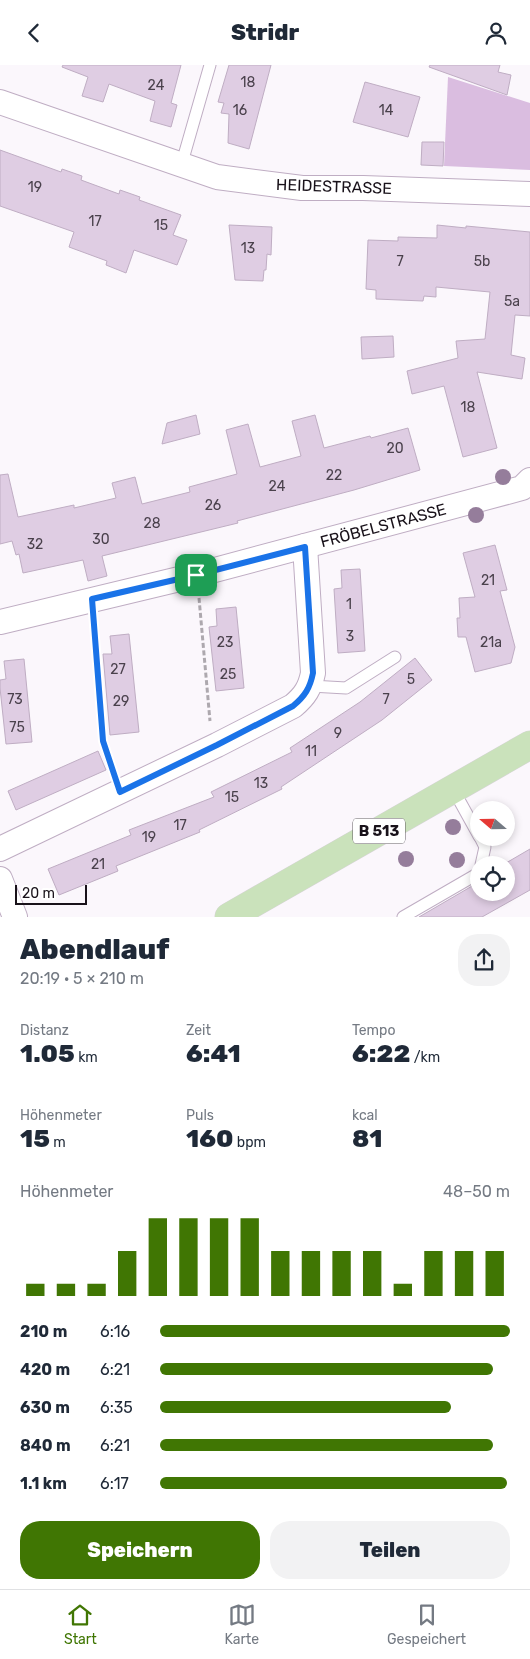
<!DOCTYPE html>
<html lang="de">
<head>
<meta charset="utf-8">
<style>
	:root { --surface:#fff; --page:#f2f2f3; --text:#1f2937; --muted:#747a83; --line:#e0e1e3; --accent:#407603 }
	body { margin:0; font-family:Rubik,sans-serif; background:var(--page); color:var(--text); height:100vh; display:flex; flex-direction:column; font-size:19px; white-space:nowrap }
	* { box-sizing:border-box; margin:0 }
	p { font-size:16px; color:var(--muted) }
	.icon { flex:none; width:28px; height:28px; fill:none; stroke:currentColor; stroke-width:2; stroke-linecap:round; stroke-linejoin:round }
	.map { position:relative; height:852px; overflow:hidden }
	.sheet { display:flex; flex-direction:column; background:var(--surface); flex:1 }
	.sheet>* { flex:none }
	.needle { width:32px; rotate:290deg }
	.fabs { position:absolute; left:470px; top:736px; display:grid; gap:10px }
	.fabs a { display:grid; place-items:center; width:45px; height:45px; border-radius:50%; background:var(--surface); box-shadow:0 2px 8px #0003; font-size:25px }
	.scale { position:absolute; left:15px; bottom:12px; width:72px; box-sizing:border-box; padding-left:5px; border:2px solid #19121a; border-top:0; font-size:14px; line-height:18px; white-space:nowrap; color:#19121a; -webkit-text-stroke:4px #fff; paint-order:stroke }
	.pin { position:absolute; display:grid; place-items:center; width:42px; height:42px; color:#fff; margin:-21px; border-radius:10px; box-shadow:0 2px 8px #0006 }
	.round { display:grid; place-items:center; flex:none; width:52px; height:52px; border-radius:20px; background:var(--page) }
	.head { display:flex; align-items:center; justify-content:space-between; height:85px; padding:0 20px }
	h1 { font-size:28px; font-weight:800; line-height:38px }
	.metrics { display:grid; grid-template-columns:repeat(3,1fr); gap:8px; height:85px; padding:5px 20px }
	.metrics div { display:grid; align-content:center }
	.metrics b { font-size:25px; font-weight:800 }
	.metrics small { font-size:14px; font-weight:400 }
	.metrics p { font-size:14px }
	.chart { height:140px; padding:10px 20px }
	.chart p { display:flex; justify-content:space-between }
	.chart svg { width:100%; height:90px; margin-top:5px; stroke:var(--accent); stroke-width:6 }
	.primary-button { display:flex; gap:10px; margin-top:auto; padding:10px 20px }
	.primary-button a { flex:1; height:58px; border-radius:20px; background:var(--accent); color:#fff; font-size:20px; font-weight:800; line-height:58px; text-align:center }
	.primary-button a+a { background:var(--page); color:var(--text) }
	ul { padding:0 20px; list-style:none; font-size:16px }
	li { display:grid; grid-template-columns:80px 60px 1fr; align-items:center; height:38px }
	li i { height:12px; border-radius:6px; background:var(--accent) }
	header { display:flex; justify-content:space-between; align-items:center; height:65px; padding:0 20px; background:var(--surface); font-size:22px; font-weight:800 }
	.tabs { display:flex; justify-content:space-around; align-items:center; height:70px; border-top:1px solid var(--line); background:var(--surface); font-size:14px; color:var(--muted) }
	.tabs a { display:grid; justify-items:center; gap:2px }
	.tabs .current { color:var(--accent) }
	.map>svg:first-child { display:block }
	.green { fill:#dabde0 }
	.building { fill:#dfcde3; stroke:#bfadc3 }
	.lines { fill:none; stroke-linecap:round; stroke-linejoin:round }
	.service-casing { stroke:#bfadc3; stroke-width:13 }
	.minor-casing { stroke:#bfadc3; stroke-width:26 }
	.primary-casing { stroke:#d6d4d6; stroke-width:29 }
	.path { stroke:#ada8ae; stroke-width:3; stroke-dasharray:5 2.5; stroke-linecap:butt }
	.service { stroke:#fff; stroke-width:11 }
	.minor { stroke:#fff; stroke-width:24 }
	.primary { stroke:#cae2bb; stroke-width:28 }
	.tree { fill:#957d9b }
	.route-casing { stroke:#fff; stroke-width:10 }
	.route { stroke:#1a73e8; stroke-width:6 }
	.labels { text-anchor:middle; stroke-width:4; stroke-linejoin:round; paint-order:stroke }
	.number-label { font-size:14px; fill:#4a414c }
	.shield { fill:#fff; stroke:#5e595f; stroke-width:1 }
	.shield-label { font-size:15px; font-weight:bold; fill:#19121a }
	.street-label { font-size:16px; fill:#19121a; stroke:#fff }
</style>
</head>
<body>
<header><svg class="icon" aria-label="back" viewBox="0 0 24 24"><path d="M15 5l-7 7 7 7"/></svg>Stridr<svg class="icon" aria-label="person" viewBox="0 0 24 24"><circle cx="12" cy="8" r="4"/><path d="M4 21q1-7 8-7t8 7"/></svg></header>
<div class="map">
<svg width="530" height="852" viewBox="0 0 530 852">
	<rect width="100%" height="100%" fill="#fbf7fc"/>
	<path class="green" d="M448,12L530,38V105L444,101Z"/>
	<g class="building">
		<path d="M63,0H181L171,38L177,40L171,62L150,56L155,36L109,19L103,37L82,31L88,12L62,2Z"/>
		<path d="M229,0H271L249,84L228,78L229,49L221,48L224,38L218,37Z"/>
		<path d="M430,0H500L498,7L511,10L507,30L429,2Z"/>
		<path d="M365,17L420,32L408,72L353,57Z"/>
		<path d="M422,77H444L443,101L421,100Z"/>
		<path d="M0,85L61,107L62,104L82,111L81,115L119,129L120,125L140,132L139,135L181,150L173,170L187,175L177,200L134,185L126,208L106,200L107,196L69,182L74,167L0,141Z"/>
		<path d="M229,160L272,162L271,190L267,189L266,205H264L263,216L235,215Z"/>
		<path d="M437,160L466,163V161L530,167V251L515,250L511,290L525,293L522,314L477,307L497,383L463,392L444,321L412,329L407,306L458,293L456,276L485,274L490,227L436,222V232L424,231L423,236L376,234V225L366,224L368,175L398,176V172L437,173Z"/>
		<path d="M393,271L394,292L362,294L361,272Z"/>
		<path d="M196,350L200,369L162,379L167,358Z"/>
		<path d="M315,350L324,383L370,371L371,373L408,363L420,405L354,425L237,456L238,458L102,491L107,511L88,516L83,495L23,508L19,489L16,490L12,476L0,479V410L8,409L18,452L74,440V443L116,433L112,418L135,412L142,439L190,427L189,422L237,409L226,365L248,359L260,402L301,391L292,356Z"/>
		<path d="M495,480L507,525L500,526L515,582L511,598L475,607L466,572H458L457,553H460L459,533L475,532L463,488Z"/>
		<path d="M360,504L365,586L338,588L334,524L342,523L341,505Z"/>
		<path d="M236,542L244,623L216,626L209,562L217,561L216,544Z"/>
		<path d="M129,569L139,667L110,670L103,589H112L110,571Z"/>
		<path d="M415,593L432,615L382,655L281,722L282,724L199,765L200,767L116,801L118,806L59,830L48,804L131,770L129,765L214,732L211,727L292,687L290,683L360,637Z"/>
		<path d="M24,594L32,677L6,679L0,623V615L6,614L4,596Z"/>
		<path d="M98,686L106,705L16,745L8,726Z"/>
		<path d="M530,784V825L482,852H419L479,817V828H506V798Z"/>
	</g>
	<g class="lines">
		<g class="service-casing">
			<g id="service">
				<path d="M181,101L210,0"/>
				<path d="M311,621L346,623L395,592"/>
				<path d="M453,724L479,771"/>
				<path d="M480,772L485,782L481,800"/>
				<path d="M403,852L479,808"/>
			</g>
		</g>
		<g class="minor-casing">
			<g id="minor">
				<path d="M0,37L217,112L302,123H363L530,129"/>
				<path d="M0,557L196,510L522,423L530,415"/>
				<path d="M0,784L217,680L293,641C305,631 310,623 313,608L305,481"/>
				<path d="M0,814L15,852"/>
			</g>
		</g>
		<g class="primary-casing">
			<path id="primary" d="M229,852L530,680"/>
		</g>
		<g class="path">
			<path d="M199,533L210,656"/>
			<path d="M94,558L103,676L112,705"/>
		</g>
		<use href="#service" class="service"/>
		<use href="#minor" class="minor"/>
		<use href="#primary" class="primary"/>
	</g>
	<g class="tree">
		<circle cx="503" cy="412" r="8"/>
		<circle cx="476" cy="450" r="8"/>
		<circle cx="453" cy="762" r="8"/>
		<circle cx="406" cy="794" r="8"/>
		<circle cx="457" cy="795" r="8"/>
	</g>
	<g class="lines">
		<g class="route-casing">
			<path id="route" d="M305,482L313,608C310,623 305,631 293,641L217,680L120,727L103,676L92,534L196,510Z"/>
		</g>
		<use href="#route" class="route"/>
	</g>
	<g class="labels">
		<g class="number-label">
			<text x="248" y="22">18</text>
			<text x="156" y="25">24</text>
			<text x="240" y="50">16</text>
			<text x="386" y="50">14</text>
			<text x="35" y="127">19</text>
			<text x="95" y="161">17</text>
			<text x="161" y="165">15</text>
			<text x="248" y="188">13</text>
			<text x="400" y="201">7</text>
			<text x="482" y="201">5b</text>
			<text x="512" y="241">5a</text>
			<text x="468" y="347">18</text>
			<text x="395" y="388">20</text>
			<text x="334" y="415">22</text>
			<text x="277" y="426">24</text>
			<text x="213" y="445">26</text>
			<text x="152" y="463">28</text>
			<text x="101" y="479">30</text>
			<text x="35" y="484">32</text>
			<text x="488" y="520">21</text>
			<text x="349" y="544">1</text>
			<text x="350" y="576">3</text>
			<text x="225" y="582">23</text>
			<text x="491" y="582">21a</text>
			<text x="118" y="609">27</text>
			<text x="228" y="614">25</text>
			<text x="411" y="619">5</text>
			<text x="15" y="639">73</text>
			<text x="386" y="639">7</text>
			<text x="121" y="641">29</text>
			<text x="17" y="667">75</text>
			<text x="338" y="673">9</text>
			<text x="311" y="691">11</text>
			<text x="261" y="723">13</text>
			<text x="232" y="737">15</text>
			<text x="180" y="765">17</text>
			<text x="149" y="777">19</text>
			<text x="98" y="804">21</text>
		</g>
		<rect class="shield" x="353" y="753.5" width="52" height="25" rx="4"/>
		<g class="shield-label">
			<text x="379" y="771">B 513</text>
		</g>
		<g class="street-label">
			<text transform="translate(334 121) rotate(2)" y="6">HEIDESTRASSE</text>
			<text transform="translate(383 460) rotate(-15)" y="6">FRÖBELSTRASSE</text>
		</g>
	</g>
</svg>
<div class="fabs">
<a><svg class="needle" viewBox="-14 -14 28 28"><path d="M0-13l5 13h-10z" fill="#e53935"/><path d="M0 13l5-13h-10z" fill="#747a83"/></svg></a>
<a><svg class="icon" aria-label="locate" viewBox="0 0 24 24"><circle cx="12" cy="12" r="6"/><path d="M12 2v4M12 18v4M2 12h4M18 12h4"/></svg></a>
</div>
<div class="scale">20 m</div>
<div class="pin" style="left:196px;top:510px;background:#1e9e55"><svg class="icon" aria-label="arrive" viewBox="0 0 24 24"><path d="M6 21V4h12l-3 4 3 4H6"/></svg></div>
</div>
<section class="sheet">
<div class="head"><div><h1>Abendlauf</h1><p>20:19 · 5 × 210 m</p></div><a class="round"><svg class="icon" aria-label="share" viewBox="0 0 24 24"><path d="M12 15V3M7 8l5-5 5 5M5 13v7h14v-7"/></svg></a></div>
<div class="metrics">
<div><p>Distanz</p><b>1.05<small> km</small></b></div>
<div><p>Zeit</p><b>6:41</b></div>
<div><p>Tempo</p><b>6:22<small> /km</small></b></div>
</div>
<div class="metrics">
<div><p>Höhenmeter</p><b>15<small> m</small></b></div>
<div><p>Puls</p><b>160<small> bpm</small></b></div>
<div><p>kcal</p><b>81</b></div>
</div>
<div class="chart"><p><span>Höhenmeter</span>48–50 m</p>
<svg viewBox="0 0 160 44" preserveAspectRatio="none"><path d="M5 44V38M15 44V38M25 44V38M35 44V22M45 44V6M55 44V6M65 44V6M75 44V6M85 44V22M95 44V22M105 44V22M115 44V22M125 44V38M135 44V22M145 44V22M155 44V22"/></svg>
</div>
<ul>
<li><b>210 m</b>6:16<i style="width:100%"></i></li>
<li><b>420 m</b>6:21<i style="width:95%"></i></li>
<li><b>630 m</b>6:35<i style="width:83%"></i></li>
<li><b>840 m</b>6:21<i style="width:95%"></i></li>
<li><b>1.1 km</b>6:17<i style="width:99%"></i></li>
</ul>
<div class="primary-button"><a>Speichern</a><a>Teilen</a></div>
</section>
<nav class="tabs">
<a class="current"><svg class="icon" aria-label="home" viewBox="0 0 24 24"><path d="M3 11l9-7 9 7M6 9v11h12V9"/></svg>Start</a>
<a><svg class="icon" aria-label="map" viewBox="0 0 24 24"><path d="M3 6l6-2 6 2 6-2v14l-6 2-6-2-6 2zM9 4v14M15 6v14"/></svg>Karte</a>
<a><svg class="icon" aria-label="saved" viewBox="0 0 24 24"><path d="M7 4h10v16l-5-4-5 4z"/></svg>Gespeichert</a>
</nav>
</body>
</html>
